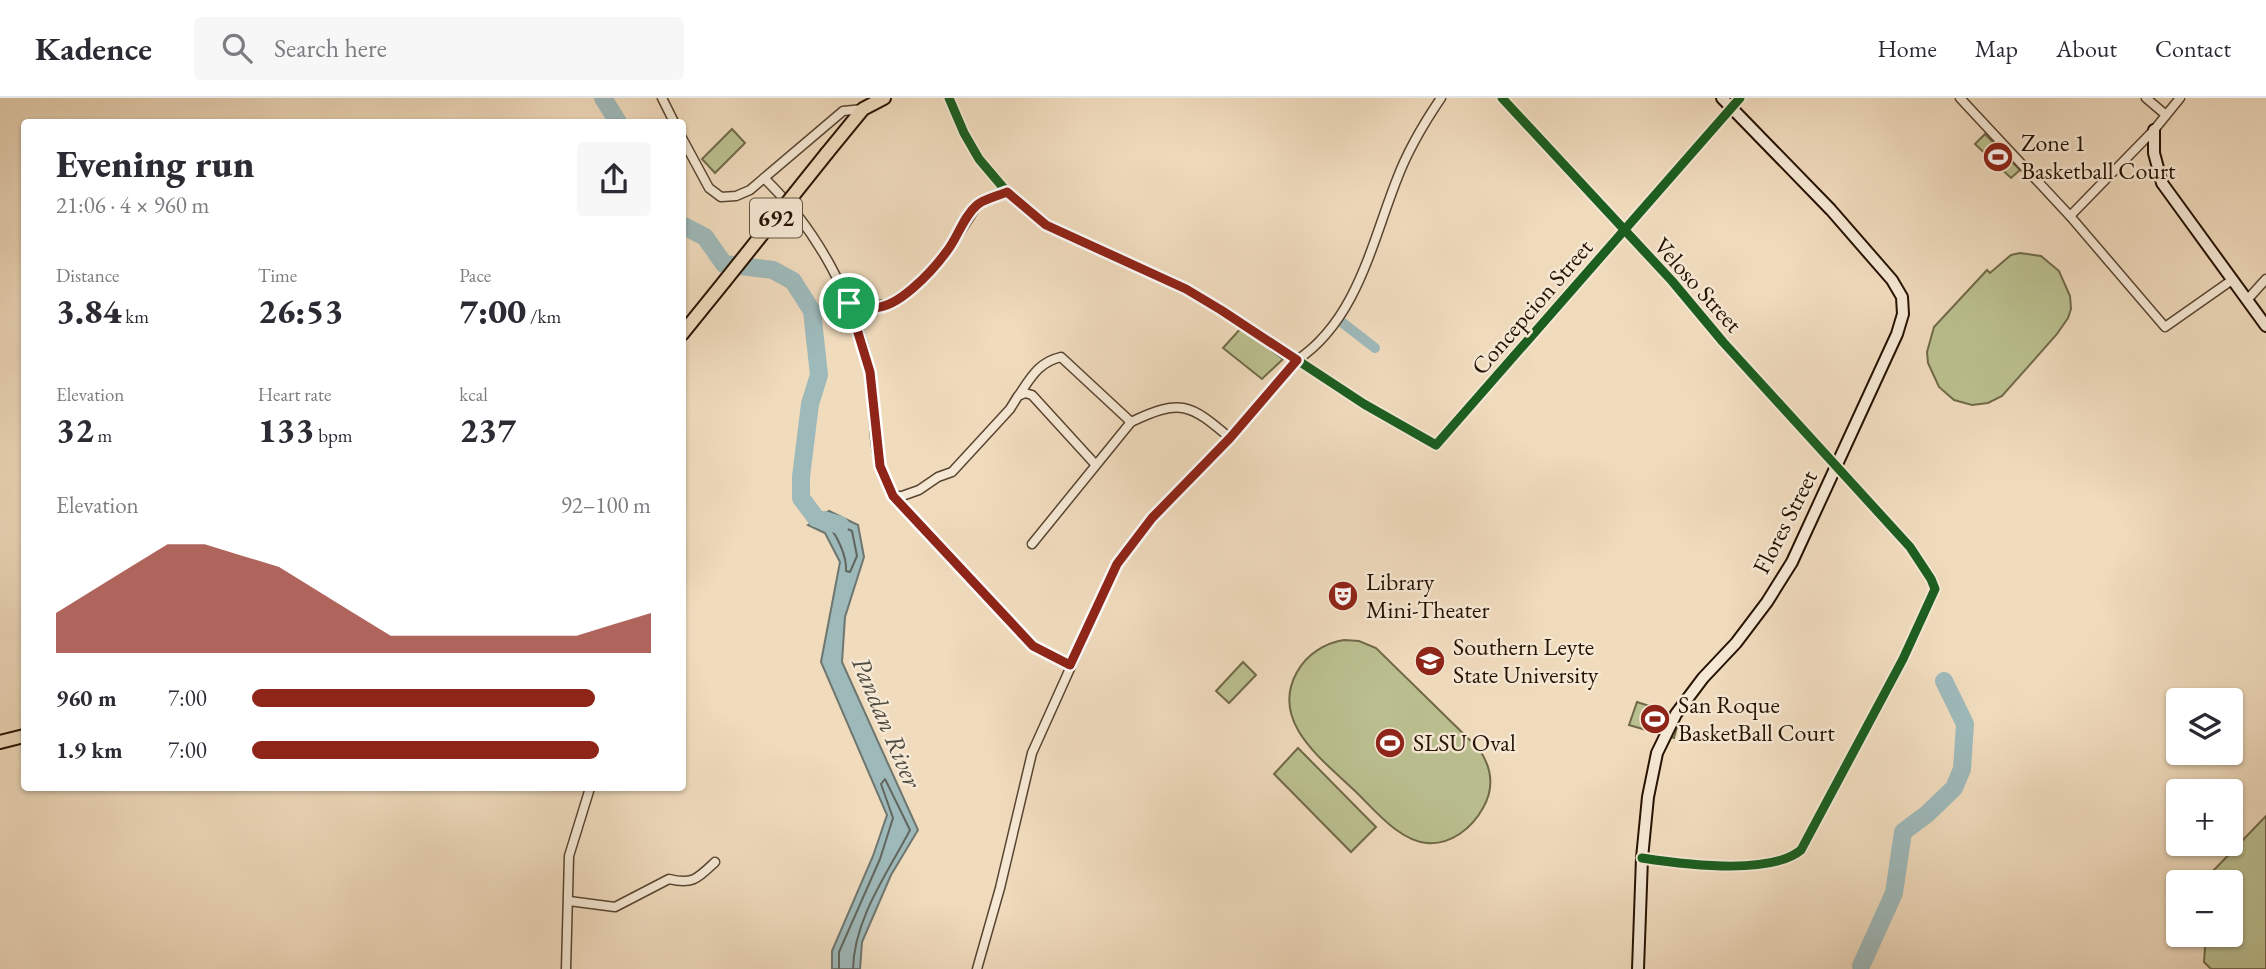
<!DOCTYPE html>
<html lang="en">
<head>
<meta charset="utf-8">
<style>
	:root { --surface:#fff; --page:#f7f7f7; --text:#2b2b33; --muted:#7c7c81; --line:#e1e1e2; --accent:#8f2418 }
	body { margin:0; font-family:"EB Garamond",serif; background:var(--page); color:var(--text); height:100vh; display:flex; flex-direction:column; font-size:26px; white-space:nowrap }
	* { box-sizing:border-box; margin:0 }
	p { font-size:23px; color:var(--muted) }
	.icon { flex:none; width:38px; height:38px; fill:none; stroke:currentColor; stroke-width:2; stroke-linecap:round; stroke-linejoin:round }
	.map { position:relative; flex:1; overflow:hidden }
	.drawer { position:absolute; left:21px; top:21px; width:665px; height:672px; display:flex; flex-direction:column; background:var(--surface); border-radius:7px; box-shadow:0 2px 5px #0004 }
	.drawer>* { flex:none }
	.controls { position:absolute; left:2166px; top:590px; display:grid; gap:14px }
	.controls a { display:grid; place-items:center; width:77px; height:77px; border-radius:7px; background:var(--surface); box-shadow:0 2px 5px #0004; font-size:35px }
	.pin { position:absolute; display:grid; place-items:center; width:60px; height:60px; color:#fff; margin:-30px; border:4px solid #fff; border-radius:50%; box-shadow:0 2px 7px #0007 }
	.round { display:grid; place-items:center; flex:none; width:74px; height:74px; border-radius:7px; background:var(--page) }
	.head { display:flex; align-items:center; justify-content:space-between; height:119px; padding:0 35px }
	h1 { font-size:38px; font-weight:800; line-height:52px }
	.stats { display:grid; grid-template-columns:repeat(3,1fr); gap:10px; height:119px; padding:7px 35px }
	.stats div { display:grid; align-content:center }
	.stats b { font-size:35px; font-weight:800 }
	.stats small { font-size:19px; font-weight:400 }
	.stats p { font-size:19px }
	.chart { height:196px; padding:14px 35px }
	.chart p { display:flex; justify-content:space-between }
	.chart svg { width:100%; height:126px; margin-top:7px; fill:var(--accent); opacity:.7 }
	ul { padding:0 35px; list-style:none; font-size:23px }
	li { display:grid; grid-template-columns:112px 84px 1fr; align-items:center; height:52px }
	li i { height:18px; border-radius:9px; background:var(--accent) }
	header { display:flex; align-items:center; gap:42px; box-sizing:border-box; height:98px; padding:0 35px; background:var(--surface); border-bottom:2px solid var(--line) }
	header strong { font-size:33px }
	nav { display:flex; gap:38px; margin-inline-start:auto; font-size:24px }
	.search { width:490px; height:63px; background:var(--page); display:flex; align-items:center; gap:18px; box-sizing:border-box; padding:0 24px; border-radius:7px; color:var(--muted); font-size:26px }
	.map>svg:first-child { display:block }
	.green { fill:#bbc090; stroke:#706948; stroke-width:2 }
	.water { fill:#9eb9ba; stroke:#6e7670; stroke-width:2 }
	.lines { fill:none; stroke-linecap:round; stroke-linejoin:round }
	.shore { stroke:#62665e; stroke-width:2 }
	.canal { stroke:#9eb9ba; stroke-width:10 }
	.river { stroke:#9eb9ba; stroke-width:18 }
	.street-casing { stroke:#584430; stroke-width:11 }
	.secondary-casing { stroke:#261201; stroke-width:14 }
	.primary-casing { stroke:#261201; stroke-width:16 }
	.street { stroke:#f5e8d4; stroke-width:8 }
	.secondary { stroke:#f5e8d4; stroke-width:10 }
	.primary { stroke:#f0dbbd; stroke-width:12 }
	.primary-bridge-casing { stroke:#261201; stroke-width:16; stroke-linecap:butt }
	.primary-bridge { stroke:#f0dbbd; stroke-width:12 }
	.cycleway-casing { stroke:#f5e8d4; stroke-width:13 }
	.cycleway { stroke:#1b5e20; stroke-width:9 }
	.route-casing { stroke:#fff; stroke-width:14 }
	.route { stroke:#8f2418; stroke-width:9 }
	.labels { text-anchor:middle; stroke-width:5; stroke-linejoin:round; paint-order:stroke }
	.shield { fill:#f5e8d4; stroke:#645240; stroke-width:2 }
	.shield-label { font-size:23px; font-weight:bold; fill:#261201 }
	.poi-label { font-size:24px; fill:#261201; stroke:#f5e8d4; text-anchor:start }
	.street-label { font-size:24px; fill:#261201; stroke:#f5e8d4 }
	.water-label { font-size:26px; font-style:italic; fill:#504c42; stroke:#f5e8d4 }
</style>
</head>
<body>
<header>
<strong>Kadence</strong>
<div class="search"><svg class="icon" aria-label="search" viewBox="0 0 24 24"><circle cx="10" cy="10" r="6"/><path d="M15 15l6 6"/></svg>Search here</div>
<nav><a>Home</a><a>Map</a><a>About</a><a>Contact</a></nav>
</header>
<div class="map">
<svg width="2266" height="871" viewBox="0 0 2266 871">
	<rect width="100%" height="100%" fill="#f0dbbd"/>
	<filter id="stains"><feTurbulence type="fractalNoise" baseFrequency=".00286" numOctaves="4"/><feColorMatrix values="0 0 0 0 .2 0 0 0 0 .09 0 0 0 0 .02 0 0 0 .5 -.17"/></filter>
	<radialGradient id="worn" r=".72"><stop offset=".6" stop-color="#630" stop-opacity="0"/><stop offset="1" stop-color="#630" stop-opacity=".3"/></radialGradient>
	<g class="green">
		<path d="M732,31L745,45L715,75L702,61Z"/>
		<path d="M1985,36L2020,72L2011,80L1975,46Z"/>
		<path d="M2020,155L2041,158L2059,173L2070,198L2071,211L2068,220L2057,236L2002,298L1988,305L1972,307L1954,302L1939,289L1928,265L1927,254L1934,229L1987,172L1990,175L2011,157Z"/>
		<path d="M1241,230L1283,261L1262,281L1223,250Z"/>
		<path d="M1344,542L1359,543L1376,550L1479,651C1492,670 1495,689 1483,710C1472,730 1451,747 1427,745C1399,743 1374,711 1355,693C1323,662 1269,624 1297,574C1307,556 1325,545 1344,542Z"/>
		<path d="M1243,564L1256,577L1229,605L1216,593Z"/>
		<path d="M1637,604L1680,618L1674,640L1629,627Z"/>
		<path d="M1298,650L1376,729L1351,754L1274,676Z"/>
		<path d="M2266,718V871H2211L2204,864L2206,837L2231,836V784H2212L2213,773Z"/>
	</g>
	<path class="water" d="M829,413L858,427L864,459L845,519L842,564L918,732L891,777L862,844L860,871H832V853L873,758L887,717L821,564L840,464L825,435L808,427Z"/>
	<g class="lines">
		<g class="shore">
			<path d="M828,422L852,433L857,458L850,474L846,473C847,458 837,437 827,426Z"/>
			<path d="M839,871V854L880,761L893,720L881,686L885,681L910,732C887,776 854,821 853,871"/>
		</g>
		<path class="canal" d="M1339,222L1375,250"/>
		<g class="river">
			<path d="M603,0L618,24"/>
			<path d="M682,127L705,139L724,166L773,172L793,183L812,213L819,277L810,306L801,379V400L816,420L840,427"/>
			<path d="M1861,868L1894,795L1903,734L1927,716L1954,690L1962,671L1965,626L1944,583"/>
		</g>
		<g class="street-casing">
			<g id="street">
				<path d="M662,0L674,24"/>
				<path d="M949,0L964,35L979,61L1007,94L1046,127L1186,191L1221,212L1364,306L1436,347L1731,10"/>
				<path d="M1502,0L1672,183L1723,244L1910,449L1931,481L1935,491L1903,561L1801,752C1770,778 1681,766 1642,760"/>
				<path d="M1960,0L2070,118L2165,229L2232,182"/>
				<path d="M2146,0L2166,17"/>
				<path d="M682,40L709,90L721,99L736,98L750,92L843,13L863,11"/>
				<path d="M764,80C817,131 855,202 870,274C876,305 871,339 881,369C884,379 889,389 893,398H902L919,392L938,379L952,374L1010,311L1018,298L1025,295L1032,297L1095,366"/>
				<path d="M2070,118L2154,32L2180,0"/>
				<path d="M2247,202L2266,181"/>
				<path d="M849,205L861,202L871,208L889,206L901,198L929,176L949,151L978,106L1007,94"/>
				<path d="M1019,297C1031,279 1039,264 1061,259L1131,324"/>
				<path d="M893,398L1033,548L1070,567"/>
				<path d="M1032,446L1131,324C1181,300 1190,306 1230,340"/>
				<path d="M569,803L615,809L669,781C693,787 698,780 715,764"/>
				<path d="M566,871L569,758L590,690"/>
				<path d="M977,871L1000,790L1032,655L1117,466L1152,420L1230,340L1297,262C1357,222 1372,144 1397,81C1408,52 1424,25 1441,0"/>
			</g>
		</g>
		<g class="secondary-casing">
			<g id="secondary">
				<path d="M2154,32V55L2162,85L2266,228"/>
				<path d="M1638,871L1642,760L1648,699L1657,655L1676,616L1703,580L1736,545L1767,504L1792,464L1897,236L1903,216L1902,199L1892,182L1831,112L1722,0"/>
			</g>
		</g>
		<g class="primary-casing">
			<g id="primary">
				<path d="M827,55L863,11L884,0"/>
				<path d="M682,236L724,184"/>
				<path d="M0,644L24,638"/>
			</g>
		</g>
		<use href="#street" class="street"/>
		<use href="#secondary" class="secondary"/>
		<use href="#primary" class="primary"/>
		<g class="primary-bridge-casing">
			<path id="primary-bridge" d="M724,184L827,55"/>
		</g>
		<use href="#primary-bridge" class="primary-bridge"/>
		<g class="cycleway-casing">
			<g id="cycleway">
				<path d="M949,0L964,35L979,61L1007,94L1046,127L1186,191L1221,212L1364,306L1436,347L1740,0"/>
				<path d="M1502,0L1672,183L1723,244L1910,449L1931,481L1935,491L1903,561L1801,752C1770,778 1681,766 1642,760"/>
			</g>
		</g>
		<use href="#cycleway" class="cycleway"/>
	</g>
	<g class="lines">
		<g class="route-casing">
			<path id="route" d="M1007,94L1046,127L1186,191L1221,212L1297,262L1230,340L1152,420L1117,466L1070,567L1033,548L893,398L880,368L870,274L849,205L861,202C864,204 866,208 870,209C895,215 934,171 947,153C958,139 963,119 977,107C984,101 998,98 1007,94Z"/>
		</g>
		<use href="#route" class="route"/>
	</g>
	<defs>
		<g id="stadium-disc" transform="scale(1.575)"><circle r="9.5" fill="#8f2418" stroke="#f5e8d4"/><path d="M0-5a6.5 5 0 1 0 0 10a6.5 5 0 1 0 0-10ZM-3.5-1.8h7v3.6h-7Z" fill="#fff"/></g>
		<g id="theatre-disc" transform="scale(1.575)"><circle r="9.5" fill="#8f2418" stroke="#f5e8d4"/><path d="M-5-5.5Q0-4 5-5.5V0Q5 5 0 6Q-5 5-5 0ZM-3.3-2.5H-1v1.5H-3.3ZM1-2.5H3.3v1.5H1ZM-2.8 1Q0 5.5 2.8 1Z" fill="#fff"/></g>
		<g id="university-disc" transform="scale(1.575)"><circle r="9.5" fill="#8f2418" stroke="#f5e8d4"/><path d="M0-5L7-2L0 1L-7-2ZM-4 1L0 2.5L4 1V4Q0 6-4 4Z" fill="#fff"/></g>
	</defs>
	<g fill-rule="evenodd">
		<use href="#stadium-disc" x="1998" y="59"/>
		<use href="#theatre-disc" x="1343" y="498"/>
		<use href="#university-disc" x="1430" y="563"/>
		<use href="#stadium-disc" x="1655" y="621"/>
		<use href="#stadium-disc" x="1390" y="645"/>
	</g>
	<g class="labels">
		<rect class="shield" x="750" y="100.5" width="52" height="39" rx="5"/>
		<g class="shield-label">
			<text x="776" y="128">692</text>
		</g>
		<g class="poi-label">
			<text x="2021" y="53">Zone 1<tspan x="2021" dy="28">Basketball Court</tspan></text>
			<text x="1366" y="492">Library<tspan x="1366" dy="28">Mini-Theater</tspan></text>
			<text x="1453" y="557">Southern Leyte<tspan x="1453" dy="28">State University</tspan></text>
			<text x="1678" y="615">San Roque<tspan x="1678" dy="28">BasketBall Court</tspan></text>
			<text x="1413" y="653">SLSU Oval</text>
		</g>
		<g class="street-label">
			<text transform="translate(1698 187) rotate(48)" y="8">Veloso Street</text>
			<text transform="translate(1532 209) rotate(-49)" y="8">Concepcion Street</text>
			<text transform="translate(1785 424) rotate(-63)" y="8">Flores Street</text>
		</g>
		<g class="water-label">
			<text transform="translate(887 624) rotate(67)" y="9">Pandan River</text>
		</g>
	</g>
	<rect width="100%" height="100%" filter="url(#stains)"/>
	<rect width="100%" height="100%" fill="url(#worn)"/>
</svg>
<div class="controls">
<a><svg class="icon" aria-label="layers" viewBox="0 0 24 24"><path d="M12 4l9 5-9 5-9-5zM3 14l9 5 9-5"/></svg></a>
<a>+</a>
<a>−</a>
</div>
<div class="pin" style="left:849px;top:205px;background:#1e9e55"><svg class="icon" aria-label="arrive" viewBox="0 0 24 24"><path d="M6 21V4h12l-3 4 3 4H6"/></svg></div>
<section class="drawer">
<div class="head"><div><h1>Evening run</h1><p>21:06 · 4 × 960 m</p></div><a class="round"><svg class="icon" aria-label="share" viewBox="0 0 24 24"><path d="M12 15V3M7 8l5-5 5 5M5 13v7h14v-7"/></svg></a></div>
<div class="stats">
<div><p>Distance</p><b>3.84<small> km</small></b></div>
<div><p>Time</p><b>26:53</b></div>
<div><p>Pace</p><b>7:00<small> /km</small></b></div>
</div>
<div class="stats">
<div><p>Elevation</p><b>32<small> m</small></b></div>
<div><p>Heart rate</p><b>133<small> bpm</small></b></div>
<div><p>kcal</p><b>237</b></div>
</div>
<div class="chart"><p><span>Elevation</span>92–100 m</p>
<svg viewBox="0 0 160 44" preserveAspectRatio="none"><path d="M0 44V30L10 22L20 14L30 6L40 6L50 10L60 14L70 22L80 30L90 38L100 38L110 38L120 38L130 38L140 38L150 34L160 30V44z"/></svg>
</div>
<ul>
<li><b>960 m</b>7:00<i style="width:86%"></i></li>
<li><b>1.9 km</b>7:00<i style="width:87%"></i></li>
</ul>
</section>
</div>
</body>
</html>
